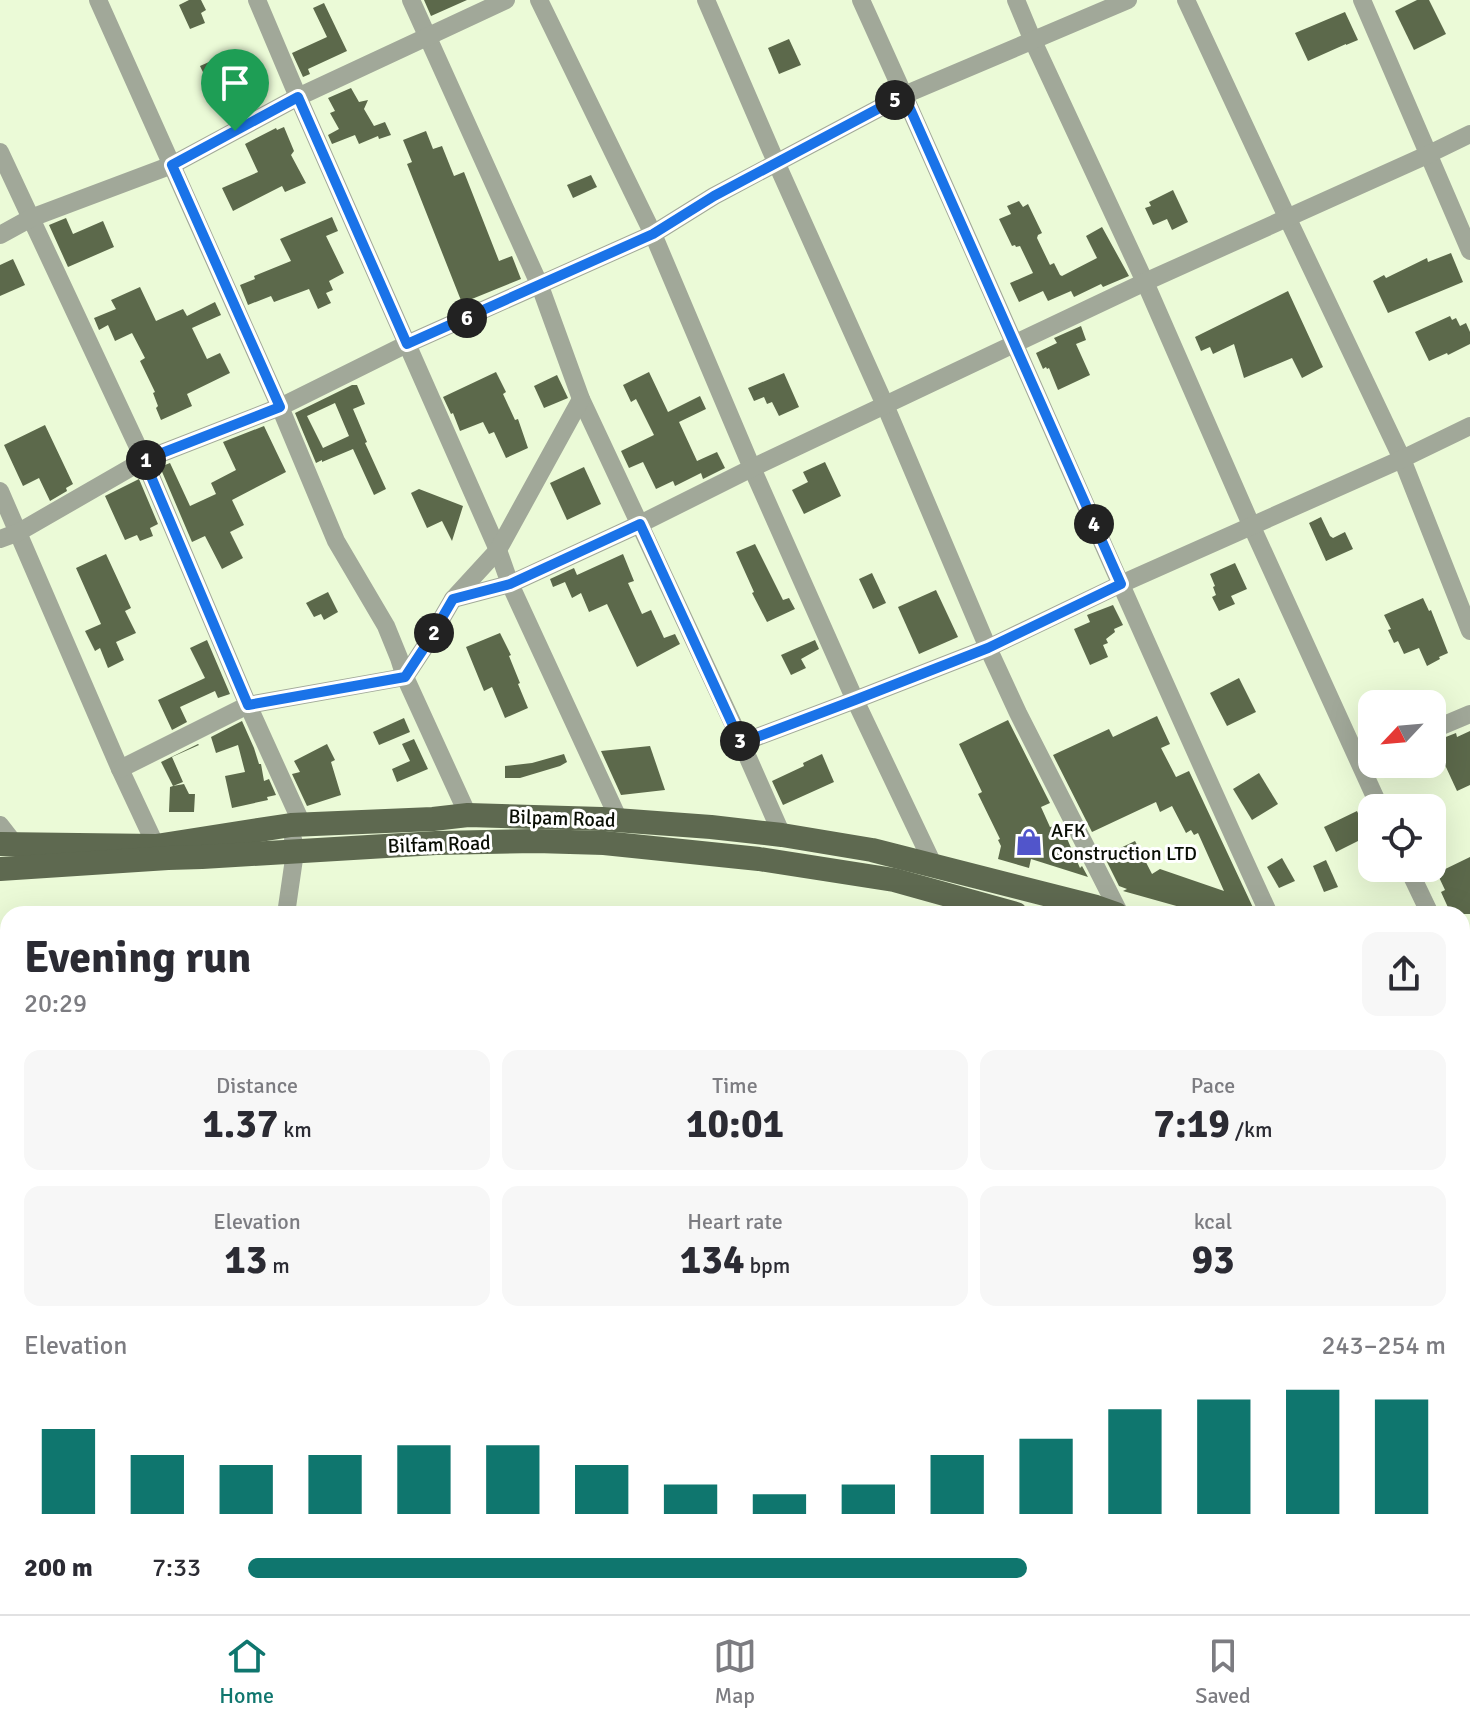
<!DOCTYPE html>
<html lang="en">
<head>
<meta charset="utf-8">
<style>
	:root { --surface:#fff; --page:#f7f7f7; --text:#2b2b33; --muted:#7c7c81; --line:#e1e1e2; --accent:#0f766e }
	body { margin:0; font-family:Signika,sans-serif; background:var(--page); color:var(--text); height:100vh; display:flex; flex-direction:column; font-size:30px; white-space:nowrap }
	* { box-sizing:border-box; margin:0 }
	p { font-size:26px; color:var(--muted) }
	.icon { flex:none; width:44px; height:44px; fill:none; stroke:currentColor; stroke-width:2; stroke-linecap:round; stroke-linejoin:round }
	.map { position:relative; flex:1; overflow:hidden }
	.side { position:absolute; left:0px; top:906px; width:1470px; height:708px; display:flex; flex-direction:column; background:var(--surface); border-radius:24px 24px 0 0; box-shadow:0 8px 32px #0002 }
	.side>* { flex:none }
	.needle { width:52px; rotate:244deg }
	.fabs { position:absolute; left:1358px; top:690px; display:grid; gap:16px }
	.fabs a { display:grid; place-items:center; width:88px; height:88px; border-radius:16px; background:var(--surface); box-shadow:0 8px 32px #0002; font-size:40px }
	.pin { position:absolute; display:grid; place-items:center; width:68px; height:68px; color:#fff; margin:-82px -34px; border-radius:50% 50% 50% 0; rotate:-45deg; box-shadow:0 0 8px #0007 }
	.pin .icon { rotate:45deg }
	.km { position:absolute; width:40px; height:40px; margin:-20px; border-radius:50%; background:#222; color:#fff; font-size:22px; line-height:40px; text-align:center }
	.round { display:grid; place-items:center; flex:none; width:84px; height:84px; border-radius:16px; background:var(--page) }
	.head { display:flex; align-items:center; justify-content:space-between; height:136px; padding:0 24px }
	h1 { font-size:44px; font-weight:700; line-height:60px }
	.metrics { display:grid; grid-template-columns:repeat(3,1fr); gap:12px; height:136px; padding:8px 24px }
	.metrics div { display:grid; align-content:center; border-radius:16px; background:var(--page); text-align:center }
	.metrics b { font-size:40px; font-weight:700 }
	.metrics small { font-size:22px; font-weight:400 }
	.metrics p { font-size:22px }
	.chart { height:224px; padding:16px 24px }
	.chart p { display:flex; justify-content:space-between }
	.chart svg { width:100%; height:144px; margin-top:8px; stroke:var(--accent); stroke-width:6 }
	ul { padding:0 24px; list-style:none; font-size:26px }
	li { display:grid; grid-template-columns:128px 96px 1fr; align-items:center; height:60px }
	li i { height:20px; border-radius:10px; background:var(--accent) }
	.menu { display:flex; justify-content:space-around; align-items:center; height:112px; border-top:2px solid var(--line); background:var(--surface); font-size:22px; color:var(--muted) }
	.menu a { display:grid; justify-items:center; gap:4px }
	.menu .on { color:var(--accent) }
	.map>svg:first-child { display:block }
	.building { fill:#5c694b; fill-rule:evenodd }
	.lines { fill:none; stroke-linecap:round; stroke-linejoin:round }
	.street { stroke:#a1a899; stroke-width:18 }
	.primary { stroke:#5e6950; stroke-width:24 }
	.route-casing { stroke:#fff; stroke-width:16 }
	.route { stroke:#1a73e8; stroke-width:10 }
	.labels { text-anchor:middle; stroke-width:6; stroke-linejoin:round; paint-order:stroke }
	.street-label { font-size:20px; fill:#090e04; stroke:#fff }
	.poi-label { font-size:20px; fill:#090e04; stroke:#fff; text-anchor:start }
</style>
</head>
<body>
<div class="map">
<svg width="1470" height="1614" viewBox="0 0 1470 1614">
	<rect width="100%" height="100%" fill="#ebfad7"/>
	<g class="building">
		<path d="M189,0H201L206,10L201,13L205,23L190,29L179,5Z"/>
		<path d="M424,0H467L431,16Z"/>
		<path d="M1417,0H1429L1446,34L1414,50L1395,11Z"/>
		<path d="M324,3L347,51L308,69L310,74L303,77L292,53L327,37L313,8Z"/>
		<path d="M1345,12L1358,40L1346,45V44L1308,61L1295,33Z"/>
		<path d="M789,39L801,65L779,74L768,48Z"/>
		<path d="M227,54L245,93L229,100L227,96L217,101L200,66Z"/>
		<path d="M351,88L359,102L368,100L364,109L374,126L385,122L391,135L379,139L378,136L359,144L355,135L332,144L328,135L339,129L330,113L335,111L328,98Z"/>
		<path d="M284,127L294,151L291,155L306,183L285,192L282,186L233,211L222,188L258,172L245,144L276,128L277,130Z"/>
		<path d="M426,131L433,149L442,146L454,176L464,172L499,261L512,256L521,279L462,303L407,164L412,162L403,140Z"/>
		<path d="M591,175L597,187L573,198L567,185Z"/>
		<path d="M1173,190L1188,222L1172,230L1167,219L1153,225L1145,208L1151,206L1149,202Z"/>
		<path d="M1019,201L1023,207L1028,204L1042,233L1038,235L1037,238L1050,265L1054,263L1060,275L1062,276L1097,258L1086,236L1102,227L1129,276L1103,287L1101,284L1074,297L1071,291L1048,301L1043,291L1019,302L1010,283L1033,273L1020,246L1016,247L1015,245L1012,246L999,219L1011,214L1007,206Z"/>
		<path d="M332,217L338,231L326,236L344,273L329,281L333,290L326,293L331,303L318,309L309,289L274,302L271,296L248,305L240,285L255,279L254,276L291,261L280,239Z"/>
		<path d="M66,218L73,234L103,221L114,247L68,267L49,225Z"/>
		<path d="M1451,253L1463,282L1388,313L1373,281L1384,275L1386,278L1427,258L1428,262Z"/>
		<path d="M13,259L25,285L0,296V265Z"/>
		<path d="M140,287L156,321L183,309L187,316L215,302L221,315L192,328L207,359L220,353L230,373L187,394L192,406L161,420L156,408L158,406L153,393L155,392L140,361L145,358L132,333L115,341L108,325L99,330L94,318L116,309L111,300Z"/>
		<path d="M1288,291L1323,367L1302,378L1292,358L1244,378L1234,344L1213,354L1210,347L1201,351L1195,337Z"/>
		<path d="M1450,316L1452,320L1456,318L1460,326L1466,323L1470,332V344L1448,355L1447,353L1429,361L1415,332Z"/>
		<path d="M1081,326L1086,340L1076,344L1090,375L1058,390L1049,368L1047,369L1046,367L1043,369L1036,353L1057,343L1054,338Z"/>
		<path d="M496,372L506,392L503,394L515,420L518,419L528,448L506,458L494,432L489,434L483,422L460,431L453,413L451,414L443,397Z"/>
		<path d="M649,372L668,412L700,396L706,409L679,422L697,461L717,452L725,468L703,479L701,473L675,486L673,481L656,489L643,462L629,468L621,451L654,435L636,399L631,402L623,385Z"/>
		<path d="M784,373L799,407L779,416L772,402L767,404L764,397L754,401L748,388Z"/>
		<path d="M557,375L568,398L544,408L534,386Z"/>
		<path d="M352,385H357L365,404L353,409L367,442L365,443L386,489L374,495L353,449L322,462V460L316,463L295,413ZM335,403L349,436L323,448L307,416Z"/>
		<path d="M45,425L73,484L66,488L67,491L50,501L39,478L23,486L4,445Z"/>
		<path d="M264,426L286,472L232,500L244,525L230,532L243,558L222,569L205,536L192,542L160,467L170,463L190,506L216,494L211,483L236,470L223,442Z"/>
		<path d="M825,462L841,496L804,514L792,490L808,482L803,472Z"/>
		<path d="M584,467L601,504L567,520L550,483Z"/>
		<path d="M139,479L158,524L150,528L153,536L140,541L137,535L125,540L105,496Z"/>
		<path d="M419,489L463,506L452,541L442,521L427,528L411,493Z"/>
		<path d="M1321,517L1330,536L1333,538L1345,532L1353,549L1326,561L1309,523Z"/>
		<path d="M755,544L783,600L789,598L795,609L767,622L752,593L754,592L736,552Z"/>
		<path d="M106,554L131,608L125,611L136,633L116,642L124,660L108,668L100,648L95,651L85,631L101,624L76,568Z"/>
		<path d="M623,554L634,581L628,583L642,614L651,610L664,638L675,634L680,644L637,667L607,604L589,612L581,593L572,598L565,582L553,587L550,579L574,568L577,575Z"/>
		<path d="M1235,563L1247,589L1231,596L1235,604L1219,611L1212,597L1216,595L1213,587L1215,586L1210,574Z"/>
		<path d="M872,573L886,603L873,609L859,579Z"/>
		<path d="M936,590L958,637L919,654L898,607Z"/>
		<path d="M328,592L338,612L324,620L321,614L314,617L306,603Z"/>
		<path d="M1423,598L1429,611L1431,610L1448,653L1439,657L1440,659L1427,666L1419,648L1404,654L1398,641L1394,643L1388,630L1391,629L1384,615Z"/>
		<path d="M1113,605L1123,625L1114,629L1115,632L1106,639L1108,643L1103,645L1108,657L1090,665L1074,629L1090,622L1087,615Z"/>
		<path d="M500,633L511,655L509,656L520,683L518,684L528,708L505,718L492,687L484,691L466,647Z"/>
		<path d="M207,640L230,694L218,698L215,691L180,707L187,722L172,730L158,700L205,678L190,648Z"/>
		<path d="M815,640L819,649L801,659L806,668L791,675L781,655Z"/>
		<path d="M1239,678L1256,712L1227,726L1210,693Z"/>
		<path d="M1157,716L1170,744L1161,748L1176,777L1189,771L1256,914H1205L1123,891L1127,889L1119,886L1104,856L1135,841L1152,874L1160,869L1224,891L1198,833L1194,835L1191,830L1186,833L1172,806L1160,812L1156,802L1092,832L1053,755L1109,729L1113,737Z"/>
		<path d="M404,718L410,732L379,745L373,732Z"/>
		<path d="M1008,720L1050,803L1041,807L1050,827L1061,825L1080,868L1082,866L1088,877L1031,859L1029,868L998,859L1001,846L998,840L1000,839L978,794L982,792L959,744Z"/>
		<path d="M242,721L254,748L259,764H261L264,781L269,779L276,795L267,797L268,800L232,808L225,776L245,772L238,745L216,753L211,737Z"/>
		<path d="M1470,731V785L1457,791L1445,765L1443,766L1433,742L1456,733L1457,737Z"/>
		<path d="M414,739L428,769L397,782L392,769L410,761L402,744Z"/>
		<path d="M198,744L199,745L172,757L183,782L173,786L184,784L189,794H195L194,812H169L170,787L173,786L161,762Z"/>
		<path d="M327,744L335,760L331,762L341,795L307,806L292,774L300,772L294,761Z"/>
		<path d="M650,746L665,790L621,795L601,751Z"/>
		<path d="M564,754L567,762L560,766L520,778H505V766L532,763Z"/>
		<path d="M822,754L834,782L783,805L772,781L804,766L803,763Z"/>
		<path d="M1259,773L1278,804L1252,820L1233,789Z"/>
		<path d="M1357,811L1364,826L1360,828L1364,838L1336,852L1324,827Z"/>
		<path d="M1470,857V914H1451L1441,892L1445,890L1437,873Z"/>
		<path d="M1282,858L1295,881L1279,888L1267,867Z"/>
		<path d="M1326,860L1338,887L1324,892L1313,866Z"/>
	</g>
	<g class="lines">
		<g class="street">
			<path d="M98,0L280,407L336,541L386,626L399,658L405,677L468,815"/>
			<path d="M257,0L298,97L498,550L510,584L619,820"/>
			<path d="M411,0L540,286L581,399L734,726L782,835"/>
			<path d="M539,0L653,234L752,468L855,700L933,864"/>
			<path d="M706,0L776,162L885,405L988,648L1018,713L1120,914"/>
			<path d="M861,0C999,304 1130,611 1269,914"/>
			<path d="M1016,0L1033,41L1145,282L1252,527L1380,808"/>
			<path d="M1186,0L1287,217L1402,459L1470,631"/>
			<path d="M1362,0L1470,251"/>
			<path d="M0,152L144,460L248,705L302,824"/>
			<path d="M0,235L31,218L172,165L298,97L506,0"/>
			<path d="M0,491L120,769L156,846L163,853"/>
			<path d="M0,539L19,532L144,460L280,407L407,344L653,234L714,196L904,95L1128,0"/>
			<path d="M453,599L510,584L640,524L752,468L1145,282L1427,155L1470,134"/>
			<path d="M1432,730L1470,714"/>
			<path d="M741,743L855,700L988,648L1121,584L1402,459L1470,426"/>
			<path d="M120,769L248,705L405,677L428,642L453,599L498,550L581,399"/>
			<path d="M0,825L14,843"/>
			<path d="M1408,868L1430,914"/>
			<path d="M286,914L295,852L293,839"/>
			<path d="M1462,984L1470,1001"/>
			<path d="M0,1130H8"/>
			<path d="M0,1218L8,1215"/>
			<path d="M0,1391H8"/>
			<path d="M0,1524L8,1523"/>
			<path d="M327,1606L330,1614"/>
			<path d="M1220,1606L1221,1614"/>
			<path d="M1465,1614L1470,1613"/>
		</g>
		<g class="primary">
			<path d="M0,844L156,846L291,825L433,819L468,815L602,819L711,827L782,835L872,850L1096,907L1116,914"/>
			<path d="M0,869L168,858L202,857L436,843L536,841L604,843L759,859L894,880L1016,914"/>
			<path d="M1462,1026L1470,1028"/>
			<path d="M1462,1058L1470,1061"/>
		</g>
	</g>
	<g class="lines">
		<g class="route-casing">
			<path id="route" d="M904,95L1121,584L988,648L855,700L741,743L640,524L510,584L453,599L428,642L405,677L248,705L144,460L280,407L172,165L298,97L407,344L653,234L714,196Z"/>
		</g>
		<use href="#route" class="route"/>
	</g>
	<defs>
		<g id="shop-bare" transform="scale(2.16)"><path d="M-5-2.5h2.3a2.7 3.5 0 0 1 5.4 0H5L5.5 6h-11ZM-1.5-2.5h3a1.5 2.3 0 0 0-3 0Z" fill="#5155cb" stroke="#fff" stroke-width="2.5" paint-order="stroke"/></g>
	</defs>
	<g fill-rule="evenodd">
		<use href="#shop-bare" x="1029" y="842"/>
	</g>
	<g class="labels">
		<g class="street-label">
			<text transform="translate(562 818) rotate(2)" y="7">Bilpam Road</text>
			<text transform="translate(439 844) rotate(-2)" y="7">Bilfam Road</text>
		</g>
		<g class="poi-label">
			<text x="1051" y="837">AFK<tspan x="1051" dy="23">Construction LTD</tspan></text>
		</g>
	</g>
</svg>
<div class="fabs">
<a><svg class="needle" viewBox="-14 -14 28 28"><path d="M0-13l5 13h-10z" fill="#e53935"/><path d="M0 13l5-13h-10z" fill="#7c7c81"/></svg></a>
<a><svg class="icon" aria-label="locate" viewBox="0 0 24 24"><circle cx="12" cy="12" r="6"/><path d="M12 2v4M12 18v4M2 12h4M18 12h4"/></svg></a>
</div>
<div class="pin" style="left:235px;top:131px;background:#1e9e55"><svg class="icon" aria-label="arrive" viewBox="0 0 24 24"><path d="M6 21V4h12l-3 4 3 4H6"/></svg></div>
<b class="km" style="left:146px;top:460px">1</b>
<b class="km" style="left:434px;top:633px">2</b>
<b class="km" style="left:740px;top:741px">3</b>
<b class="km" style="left:1094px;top:524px">4</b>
<b class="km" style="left:895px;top:100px">5</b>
<b class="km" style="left:467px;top:318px">6</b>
<section class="side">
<div class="head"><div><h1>Evening run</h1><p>20:29</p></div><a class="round"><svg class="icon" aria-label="share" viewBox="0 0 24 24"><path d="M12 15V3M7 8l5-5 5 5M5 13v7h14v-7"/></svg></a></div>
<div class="metrics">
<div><p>Distance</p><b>1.37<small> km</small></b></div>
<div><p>Time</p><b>10:01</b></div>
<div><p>Pace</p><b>7:19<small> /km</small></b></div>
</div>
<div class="metrics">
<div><p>Elevation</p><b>13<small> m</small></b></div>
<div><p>Heart rate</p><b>134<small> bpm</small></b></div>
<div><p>kcal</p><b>93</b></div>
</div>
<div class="chart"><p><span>Elevation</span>243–254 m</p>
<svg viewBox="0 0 160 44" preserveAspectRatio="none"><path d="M5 44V18M15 44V26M25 44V29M35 44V26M45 44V23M55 44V23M65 44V29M75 44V35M85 44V38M95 44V35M105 44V26M115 44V21M125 44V12M135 44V9M145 44V6M155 44V9"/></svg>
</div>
<ul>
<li><b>200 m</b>7:33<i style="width:65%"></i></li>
</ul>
</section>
</div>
<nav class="menu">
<a class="on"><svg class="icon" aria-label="home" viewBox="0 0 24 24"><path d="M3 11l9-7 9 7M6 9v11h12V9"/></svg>Home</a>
<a><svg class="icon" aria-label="map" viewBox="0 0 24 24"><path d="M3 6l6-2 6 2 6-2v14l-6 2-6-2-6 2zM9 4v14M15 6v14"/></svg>Map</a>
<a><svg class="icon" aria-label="saved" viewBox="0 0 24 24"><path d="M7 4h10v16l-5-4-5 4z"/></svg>Saved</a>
</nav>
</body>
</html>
